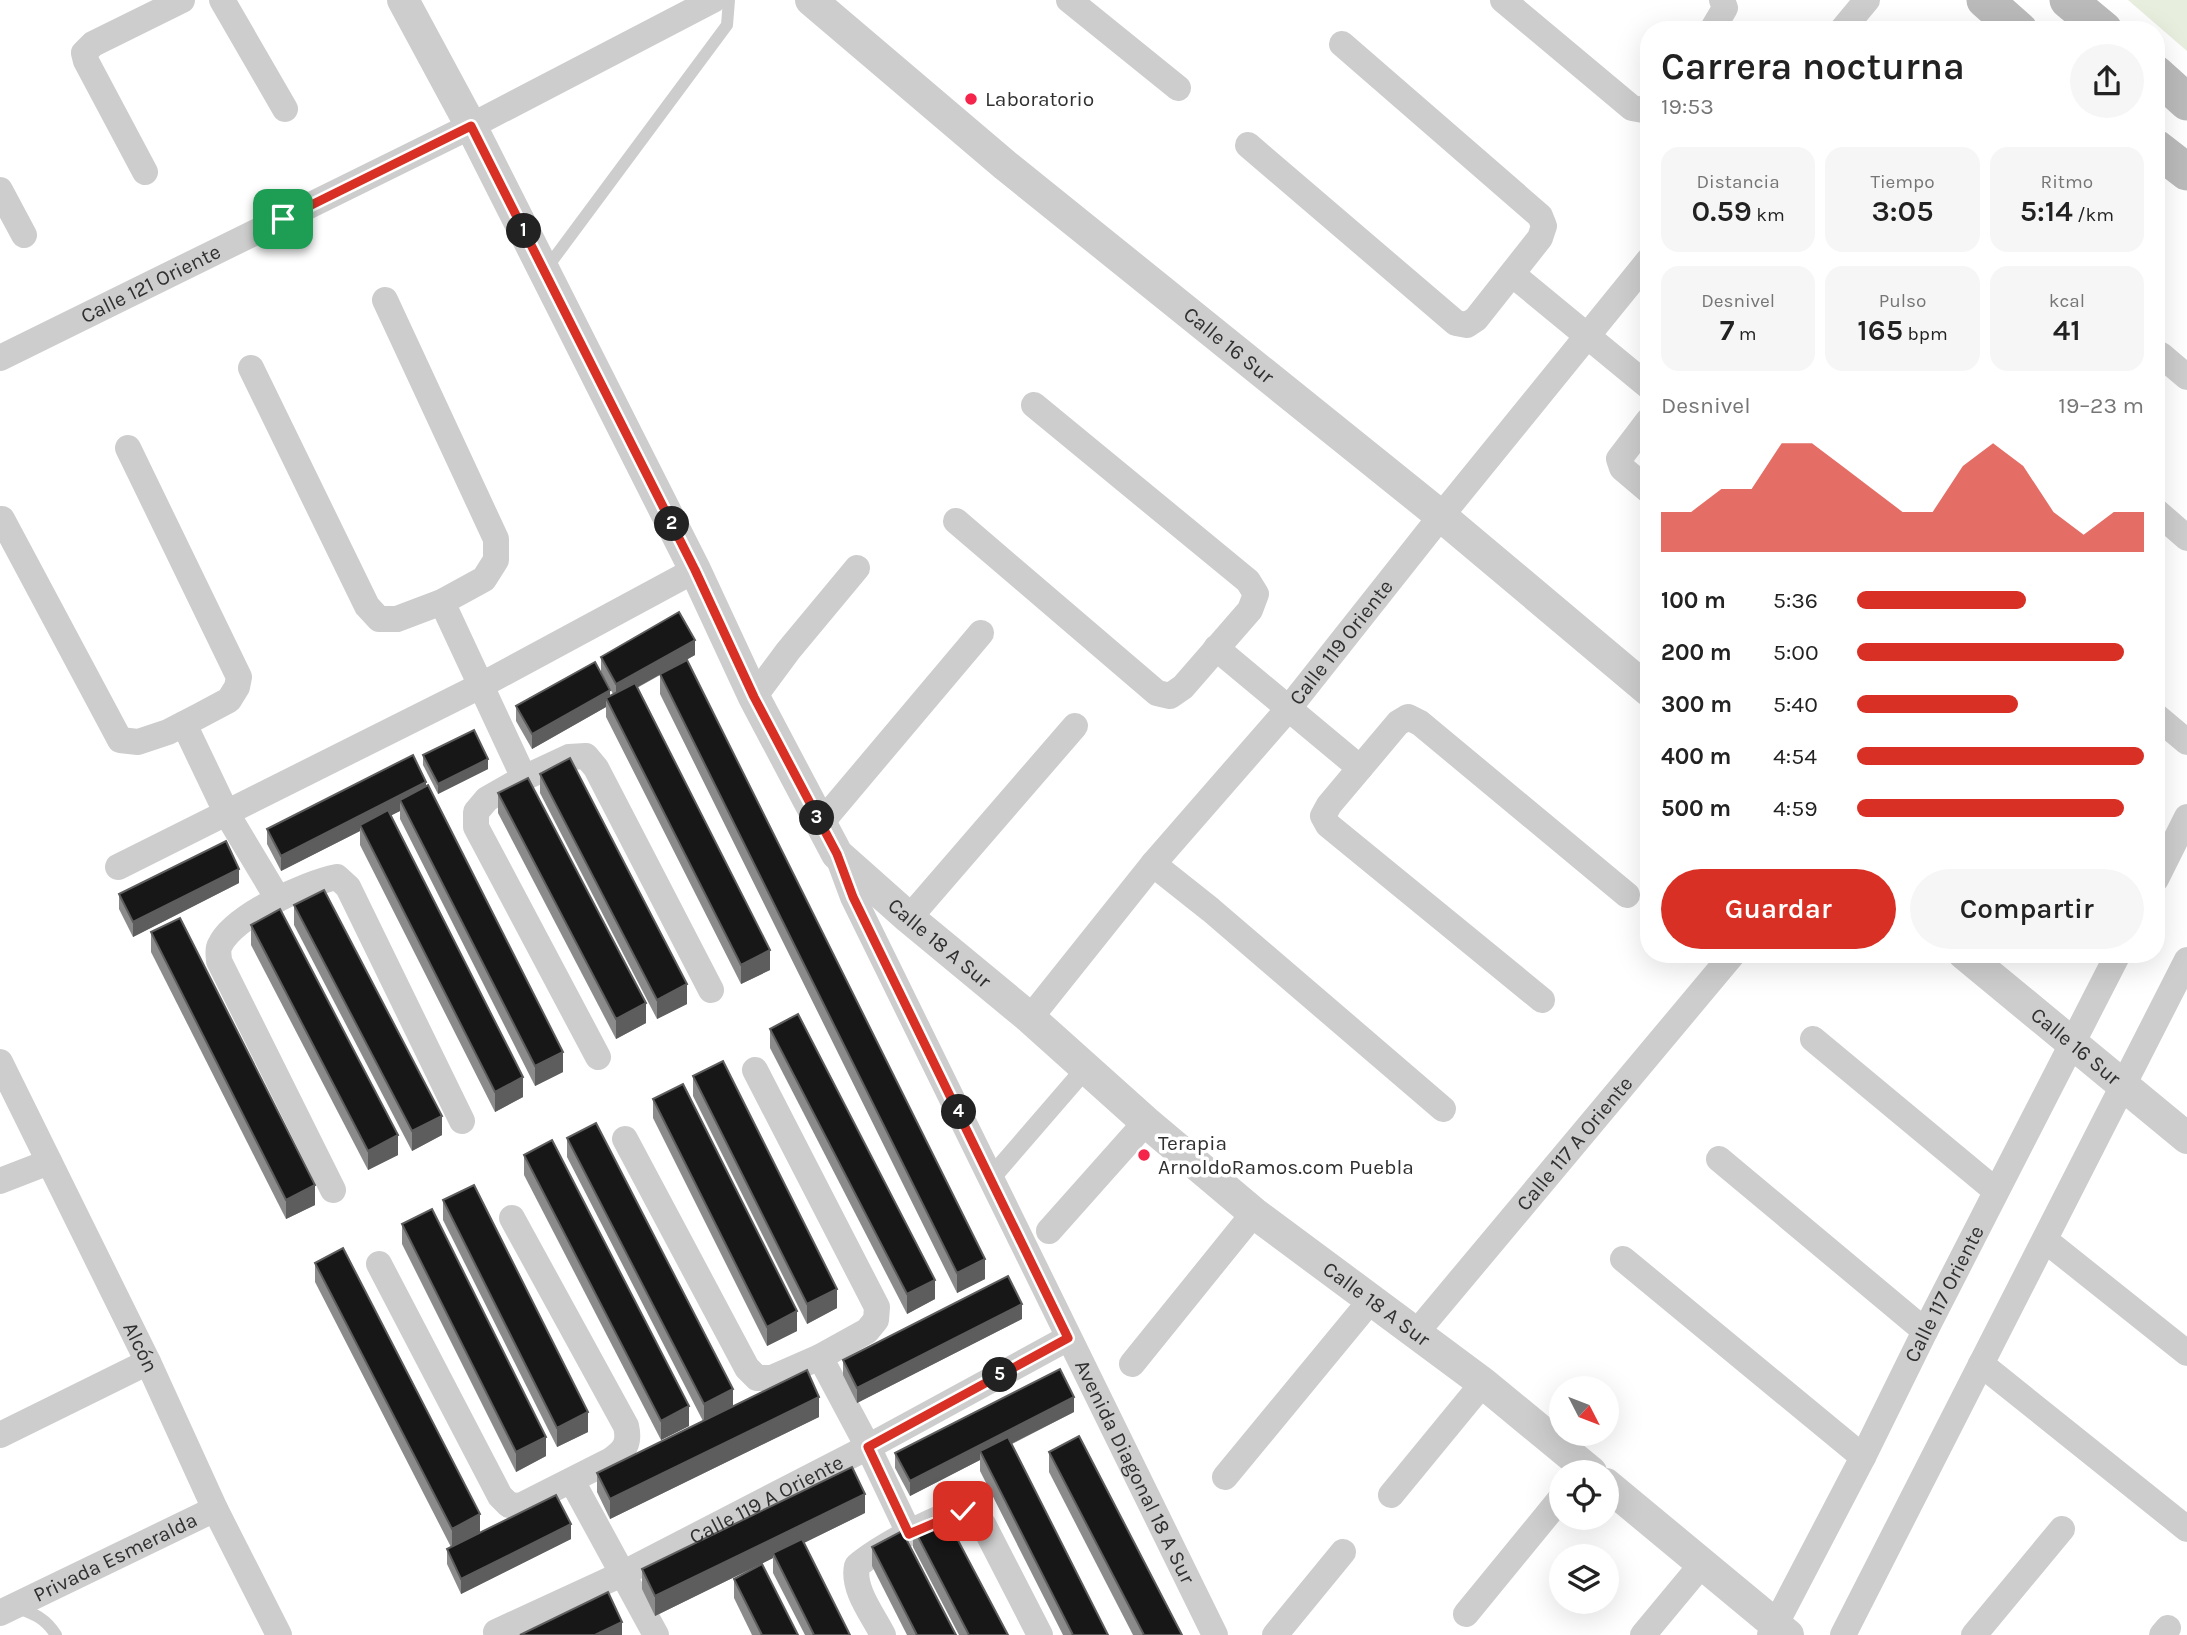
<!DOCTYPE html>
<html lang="es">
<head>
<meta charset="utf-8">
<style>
	:root { --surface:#fff; --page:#f6f6f6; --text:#222; --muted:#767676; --accent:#d93025 }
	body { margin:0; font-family:Karla,sans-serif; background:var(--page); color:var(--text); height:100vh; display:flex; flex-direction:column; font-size:26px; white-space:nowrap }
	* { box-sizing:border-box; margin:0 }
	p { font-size:23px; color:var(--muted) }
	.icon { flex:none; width:38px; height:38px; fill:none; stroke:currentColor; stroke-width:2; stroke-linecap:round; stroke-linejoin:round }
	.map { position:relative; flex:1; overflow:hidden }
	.panel { position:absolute; left:1640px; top:21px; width:525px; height:942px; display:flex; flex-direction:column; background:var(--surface); border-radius:28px; box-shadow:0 7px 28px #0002 }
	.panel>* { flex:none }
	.needle { width:46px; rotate:132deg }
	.controls { position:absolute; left:1549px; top:1376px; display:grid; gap:14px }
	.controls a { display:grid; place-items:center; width:70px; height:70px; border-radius:50%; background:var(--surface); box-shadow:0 7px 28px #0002; font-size:35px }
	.pin { position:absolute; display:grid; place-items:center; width:60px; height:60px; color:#fff; margin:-30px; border-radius:14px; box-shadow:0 4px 10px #0006 }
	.km { position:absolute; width:35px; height:35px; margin:-18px; border-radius:50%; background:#222; color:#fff; font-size:19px; line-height:35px; text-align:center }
	.round { display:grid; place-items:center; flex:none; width:74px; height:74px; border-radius:37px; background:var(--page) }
	.summary { display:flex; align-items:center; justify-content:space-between; height:119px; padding:0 21px }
	h1 { font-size:38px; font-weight:600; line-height:52px }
	.stats { display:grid; grid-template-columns:repeat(3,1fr); gap:10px; height:119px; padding:7px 21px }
	.stats div { display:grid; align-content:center; border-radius:18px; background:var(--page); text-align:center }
	.stats b { font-size:30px; font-weight:600 }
	.stats small { font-size:19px; font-weight:400 }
	.stats p { font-size:19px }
	.chart { height:196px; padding:14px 21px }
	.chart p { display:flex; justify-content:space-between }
	.chart svg { width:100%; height:126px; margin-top:7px; fill:var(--accent); opacity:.7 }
	.button { display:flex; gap:14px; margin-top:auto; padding:14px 21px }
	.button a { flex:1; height:80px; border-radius:42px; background:var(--accent); color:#fff; font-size:28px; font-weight:600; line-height:80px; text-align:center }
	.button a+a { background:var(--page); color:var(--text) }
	ul { padding:0 21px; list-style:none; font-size:23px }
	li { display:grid; grid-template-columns:112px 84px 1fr; align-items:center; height:52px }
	li i { height:18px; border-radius:9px; background:var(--accent) }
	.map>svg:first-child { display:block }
	.green { fill:#e8eedd }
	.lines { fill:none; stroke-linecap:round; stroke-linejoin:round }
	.service { stroke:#cdcdcd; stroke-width:12 }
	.pedestrian { stroke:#cdcdcd; stroke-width:19 }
	.minor { stroke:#cdcdcd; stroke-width:26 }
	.tertiary { stroke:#cdcdcd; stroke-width:32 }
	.secondary { stroke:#bababa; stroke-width:37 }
	.wall { fill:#8b8b8b }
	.shaded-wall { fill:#5d5d5d }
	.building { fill:#171717; stroke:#5d5d5d; stroke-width:2 }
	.route-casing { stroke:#fff; stroke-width:14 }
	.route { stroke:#d93025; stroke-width:9 }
	.poi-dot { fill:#f5244a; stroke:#fff; stroke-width:2.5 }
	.labels { text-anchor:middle; stroke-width:7; stroke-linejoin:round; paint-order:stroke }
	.poi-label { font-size:21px; fill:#303030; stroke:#fff; text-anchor:start }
	.street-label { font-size:21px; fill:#303030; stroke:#fff }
</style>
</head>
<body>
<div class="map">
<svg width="2187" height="1635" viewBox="0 0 2187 1635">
	<rect width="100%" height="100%" fill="#fff"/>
	<path class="green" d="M2128,0H2187V51Z"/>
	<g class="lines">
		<g class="service">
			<path d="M546,269L727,25L729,0"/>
			<path d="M18,1608C35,1614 46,1619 56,1635"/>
		</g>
		<path class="pedestrian" d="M991,1178L1086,1068"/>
		<g class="minor">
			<path d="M222,0L285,109"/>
			<path d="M1069,0L1178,88"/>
			<path d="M1503,0L1632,108L1643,110L1648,107"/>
			<path d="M1712,30L1725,8L1722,0"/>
			<path d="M1842,30L1867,0"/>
			<path d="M1248,145L1456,323L1467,325L1476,319L1540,238L1544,226L1540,216L1342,44"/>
			<path d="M145,172L86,61L84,53L93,44L182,0"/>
			<path d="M0,190L24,235"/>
			<path d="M1512,274L1648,386"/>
			<path d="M2161,355L2187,377"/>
			<path id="s1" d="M0,358L471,126L713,0"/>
			<path d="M251,368L367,606L379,619H397L442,602L484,579L496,560V539L385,300"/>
			<path d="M1648,421L1619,459L1622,468L1648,490"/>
			<path d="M2156,511L2187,538"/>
			<path d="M2,519L120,740L138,742L168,732L199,716L229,700L237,687L239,677L128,448"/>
			<path d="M956,521L1157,693L1170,696L1183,687L1250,610L1256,594L1248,581L1034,405"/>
			<path d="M442,602L524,778"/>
			<path d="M1216,648L1360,768"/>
			<path d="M754,697L788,651L857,568"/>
			<path d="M2156,716L2187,742"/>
			<path d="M184,724L227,814L278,899"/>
			<path d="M820,824L981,633"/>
			<path id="s2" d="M837,854L853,897L1215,1635"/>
			<path d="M1153,864L1211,910L1443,1109"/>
			<path d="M118,867L480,686L695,570"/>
			<path d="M2156,879L2187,817"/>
			<path d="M909,918L1075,726"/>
			<path d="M1542,1000L1328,825L1323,816L1329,805L1398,723L1408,717L1420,723L1627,895"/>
			<path id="s3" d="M1030,1018L1153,864L1289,708L1441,516L1648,261"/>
			<path d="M1813,1039L1996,1191"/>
			<path d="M598,1057L476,827V812L487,799L524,778L569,757L586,756L596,768L711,990"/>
			<path id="s4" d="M0,1062L148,1362L215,1509L279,1635"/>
			<path d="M625,1139L747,1368L757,1378H772L820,1357L867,1331L876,1320L877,1307L755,1070"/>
			<path d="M1719,1159L1925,1331"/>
			<path d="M0,1181L49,1162"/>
			<path d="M333,1190L219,961C219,956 217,950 220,945C233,916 306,883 337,877L348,887L462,1121"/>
			<path d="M1049,1231L1146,1122"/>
			<path d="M2045,1240L2187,1353"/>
			<path d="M1623,1259L1863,1457"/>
			<path d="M379,1264L500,1496L509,1505L520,1506L611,1460C625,1450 630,1443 626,1426L512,1218"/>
			<path id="s5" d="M1416,1333L1733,954"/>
			<path d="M820,1357L868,1447L909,1533"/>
			<path d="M1132,1364L1254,1213"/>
			<path d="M1981,1364L2187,1529"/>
			<path d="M0,1435L148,1362"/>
			<path d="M1225,1477L1371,1300"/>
			<path d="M572,1481L656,1635"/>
			<path d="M1391,1495L1483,1383"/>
			<path id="s6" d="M0,1613L215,1509"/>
			<path d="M1466,1614L1561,1498"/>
			<path id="s7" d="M496,1632L622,1574L868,1447L1068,1338"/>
			<path d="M883,1635C873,1615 852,1589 857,1566C874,1551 944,1510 965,1512C974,1513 978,1518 983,1524L1040,1635"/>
			<path d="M1275,1635L1343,1552"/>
			<path d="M1643,1635L1702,1564"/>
			<path id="s8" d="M1770,1635L1863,1457L1925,1331L2118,954"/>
			<path d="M1843,1635L2187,960"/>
			<path d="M1974,1635L2062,1529"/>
			<path d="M2162,1635L2168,1628"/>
		</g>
		<g class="tertiary">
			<path id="s9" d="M403,0L471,126L695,570L754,697L837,854L909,918L1030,1018L1146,1122L1254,1213L1483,1383L1591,1472"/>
			<path id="s10" d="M811,0L1005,165L1441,516L1648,690"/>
			<path id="s11" d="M1964,954L2187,1138"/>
			<path d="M1606,1484L1788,1635"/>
		</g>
		<g class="secondary">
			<path d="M1985,0L2019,30"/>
			<path d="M2068,0L2104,30"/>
			<path d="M2156,74L2187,102"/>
			<path d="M2156,148L2187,172"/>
		</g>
	</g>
	<g class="wall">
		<path d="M695,655L670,669L985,1279L957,1293L660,694V675L637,688L770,970L741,984L606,717V707L532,749L516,721V706L610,696L613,694L601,672V657Z"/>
		<path d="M423,755L488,769L438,794L423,765Z"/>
		<path d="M540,774L687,1004L657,1019L540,793Z"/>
		<path d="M426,786L563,1072L535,1086L400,819V811L391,815L523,1097L495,1112L360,845V831L281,871L267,844V829Z"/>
		<path d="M498,793L646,1023L616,1039L498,813Z"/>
		<path d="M239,883L133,937L119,909V894Z"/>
		<path d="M294,905L442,1135L412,1151L294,925Z"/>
		<path d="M251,925L398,1155L368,1170L251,945Z"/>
		<path d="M151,932L315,1205L286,1219L151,952Z"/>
		<path d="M770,1029L935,1299L907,1314L770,1048Z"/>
		<path d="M693,1076L837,1308L807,1324L693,1096Z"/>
		<path d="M653,1099L797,1331L767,1346L653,1118Z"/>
		<path d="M567,1138L733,1406L819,1417L610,1519L597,1492V1473L703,1421L567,1157Z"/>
		<path d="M524,1155L689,1426L661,1440L524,1175Z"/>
		<path d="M443,1200L588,1432L557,1447L443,1220Z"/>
		<path d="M402,1224L546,1456L516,1472L402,1244Z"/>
		<path d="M315,1263L480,1533L571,1539L461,1594L447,1564V1549L451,1547L315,1282Z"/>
		<path d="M1022,1319L857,1403L843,1375V1360Z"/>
		<path d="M1074,1412L1012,1444L1108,1635H1063L980,1471V1460L910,1496L895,1468V1453Z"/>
		<path d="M1049,1452L1182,1635H1133L1049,1472Z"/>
		<path d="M865,1513L804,1543L850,1635H805L773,1573V1558L655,1616L642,1589V1569Z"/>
		<path d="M913,1527L1008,1635H959L913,1547Z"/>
		<path d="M872,1547L956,1635H907L872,1566Z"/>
		<path d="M734,1579L798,1635H752L734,1598Z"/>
	</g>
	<g class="shaded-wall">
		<path d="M695,640V655L616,699V684Z"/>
		<path d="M610,690V705L606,698V707L532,749V734Z"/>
		<path d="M488,759V769L438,794V784Z"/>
		<path d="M426,782V797L400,800V811L363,830L360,825V831L281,871V856Z"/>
		<path d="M239,869V883L133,937V922Z"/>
		<path d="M770,950V970L741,984V965Z"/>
		<path d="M687,984V1004L657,1019V1000Z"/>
		<path d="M646,1003V1023L616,1039V1019Z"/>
		<path d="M563,1052V1072L535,1086V1066Z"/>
		<path d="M523,1077V1097L495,1112V1092Z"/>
		<path d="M442,1116V1135L412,1151V1131Z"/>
		<path d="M398,1135V1155L368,1170V1151Z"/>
		<path d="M315,1185V1205L286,1219V1200Z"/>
		<path d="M985,1259V1279L957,1293V1273Z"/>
		<path d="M935,1280V1299L907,1314V1294Z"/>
		<path d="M837,1289V1308L807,1324V1304Z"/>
		<path d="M1022,1304V1319L857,1403V1388Z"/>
		<path d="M797,1311V1331L767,1346V1327Z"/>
		<path d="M733,1389V1408L704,1423V1404Z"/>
		<path d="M819,1397V1417L610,1519V1499Z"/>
		<path d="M1074,1397V1412L983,1458L980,1451V1460L910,1496V1481Z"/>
		<path d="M689,1406V1426L661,1440V1421Z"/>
		<path d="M588,1412V1432L557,1447V1428Z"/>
		<path d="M546,1437V1456L516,1472V1452Z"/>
		<path d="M865,1494V1513L775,1557L773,1553V1558L655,1616V1596Z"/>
		<path d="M480,1514V1533L452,1548V1529Z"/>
		<path d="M571,1524V1539L461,1594V1579Z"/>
		<path d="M622,1622V1635H595Z"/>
	</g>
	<g class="building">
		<path d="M679,612L695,640L616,684L601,657Z"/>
		<path d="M687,660L985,1259L957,1273L660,674Z"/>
		<path d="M595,662L610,690L532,734L516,706Z"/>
		<path d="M635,683L770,950L741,965L606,698Z"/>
		<path d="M474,730L488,759L438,784L423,755Z"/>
		<path d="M413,755L426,782L281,856L267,829Z"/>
		<path d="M570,758L687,984L657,1000L540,774Z"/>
		<path d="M528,778L646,1003L616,1019L498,793Z"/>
		<path d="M428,785L563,1052L535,1066L400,800Z"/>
		<path d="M388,810L523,1077L495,1092L360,825Z"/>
		<path d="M226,841L239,869L133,922L119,894Z"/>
		<path d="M324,890L442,1116L412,1131L294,905Z"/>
		<path d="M280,909L398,1135L368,1151L251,925Z"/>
		<path d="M180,918L315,1185L286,1200L151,932Z"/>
		<path d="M798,1014L935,1280L907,1294L770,1029Z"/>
		<path d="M723,1061L837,1289L807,1304L693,1076Z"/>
		<path d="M683,1084L797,1311L767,1327L653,1099Z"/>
		<path d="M596,1123L733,1389L704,1404L567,1138Z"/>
		<path d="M552,1140L689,1406L661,1421L524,1155Z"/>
		<path d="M474,1185L588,1412L557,1428L443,1200Z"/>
		<path d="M432,1209L546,1437L516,1452L402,1224Z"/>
		<path d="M343,1248L480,1514L452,1529L315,1263Z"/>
		<path d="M1008,1276L1022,1304L857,1388L843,1360Z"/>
		<path d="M1060,1369L1074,1397L910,1481L895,1453Z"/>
		<path d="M807,1370L819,1397L610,1499L597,1473Z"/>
		<path d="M1079,1436L1182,1635H1144L1049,1452Z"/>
		<path d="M1008,1437L1108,1635H1073L980,1451Z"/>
		<path d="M852,1467L865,1494L655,1596L642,1569Z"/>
		<path d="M556,1495L571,1524L461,1579L447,1549Z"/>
		<path d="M943,1512L1008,1635H969L913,1527Z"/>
		<path d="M902,1531L956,1635H917L872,1547Z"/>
		<path d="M802,1539L850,1635H814L773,1553Z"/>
		<path d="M762,1564L798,1635H762L734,1579Z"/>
		<path d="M608,1592L622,1622L595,1635H520Z"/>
	</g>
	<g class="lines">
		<g class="route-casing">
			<path id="route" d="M283,219L471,126L695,570L754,697L837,854L853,897L1068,1338L868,1447L909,1534L963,1511"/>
		</g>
		<use href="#route" class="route"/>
	</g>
	<g class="poi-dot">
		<circle cx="971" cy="99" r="7"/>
		<circle cx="1144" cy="1155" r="7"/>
	</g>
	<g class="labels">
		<g class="poi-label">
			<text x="985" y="106">Laboratorio</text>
			<text x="1158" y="1150">Terapia<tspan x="1158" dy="24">ArnoldoRamos.com Puebla</tspan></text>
		</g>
		<g class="street-label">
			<text dy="7" stroke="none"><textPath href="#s1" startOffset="168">Calle 121 Oriente</textPath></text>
			<text dy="7" stroke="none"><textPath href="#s10" startOffset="542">Calle 16 Sur</textPath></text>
			<text dy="7" stroke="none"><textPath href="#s3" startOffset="488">Calle 119 Oriente</textPath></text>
			<text dy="7" stroke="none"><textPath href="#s9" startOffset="1094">Calle 18 A Sur</textPath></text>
			<text dy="7" stroke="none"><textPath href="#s11" startOffset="145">Calle 16 Sur</textPath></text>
			<text dy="7" stroke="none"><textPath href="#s5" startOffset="247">Calle 117 A Oriente</textPath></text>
			<text dy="7" stroke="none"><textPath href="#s8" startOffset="383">Calle 117 Oriente</textPath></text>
			<text dy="7" stroke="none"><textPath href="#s9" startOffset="1661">Calle 18 A Sur</textPath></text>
			<text dy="7" stroke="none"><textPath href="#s4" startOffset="318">Alcón</textPath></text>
			<text dy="7" stroke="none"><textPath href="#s2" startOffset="686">Avenida Diagonal 18 A Sur</textPath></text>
			<text dy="7" stroke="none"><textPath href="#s7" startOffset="301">Calle 119 A Oriente</textPath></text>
			<text dy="7" stroke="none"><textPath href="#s6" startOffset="128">Privada Esmeralda</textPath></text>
		</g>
	</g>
</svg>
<div class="controls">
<a><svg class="needle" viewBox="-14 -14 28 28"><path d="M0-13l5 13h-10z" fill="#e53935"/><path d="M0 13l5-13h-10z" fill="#767676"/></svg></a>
<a><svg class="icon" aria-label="locate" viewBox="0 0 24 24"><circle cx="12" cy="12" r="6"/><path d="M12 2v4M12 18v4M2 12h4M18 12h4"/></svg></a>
<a><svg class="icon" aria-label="layers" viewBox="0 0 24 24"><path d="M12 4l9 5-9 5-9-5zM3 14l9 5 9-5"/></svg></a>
</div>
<div class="pin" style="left:283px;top:219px;background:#1e9e55"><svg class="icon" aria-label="arrive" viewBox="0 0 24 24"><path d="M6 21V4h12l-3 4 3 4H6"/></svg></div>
<div class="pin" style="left:963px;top:1511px;background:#d93025"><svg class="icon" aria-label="check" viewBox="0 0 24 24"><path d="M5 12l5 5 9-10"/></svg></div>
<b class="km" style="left:524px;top:231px">1</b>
<b class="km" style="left:672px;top:524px">2</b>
<b class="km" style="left:817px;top:818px">3</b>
<b class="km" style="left:959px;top:1112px">4</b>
<b class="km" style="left:1000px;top:1375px">5</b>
<section class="panel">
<div class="summary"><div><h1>Carrera nocturna</h1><p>19:53</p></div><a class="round"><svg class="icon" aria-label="share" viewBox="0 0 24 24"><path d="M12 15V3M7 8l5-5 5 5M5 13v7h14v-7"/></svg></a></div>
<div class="stats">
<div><p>Distancia</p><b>0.59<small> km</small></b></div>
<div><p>Tiempo</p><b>3:05</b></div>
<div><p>Ritmo</p><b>5:14<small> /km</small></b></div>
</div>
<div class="stats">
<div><p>Desnivel</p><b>7<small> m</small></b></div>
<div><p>Pulso</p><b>165<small> bpm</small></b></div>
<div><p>kcal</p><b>41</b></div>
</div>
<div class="chart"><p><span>Desnivel</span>19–23 m</p>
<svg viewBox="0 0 160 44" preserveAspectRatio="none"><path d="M0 44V30L10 30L20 22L30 22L40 6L50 6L60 14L70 22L80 30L90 30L100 14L110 6L120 14L130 30L140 38L150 30L160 30V44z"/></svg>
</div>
<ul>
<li><b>100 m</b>5:36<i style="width:59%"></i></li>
<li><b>200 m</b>5:00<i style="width:93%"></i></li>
<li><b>300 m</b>5:40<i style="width:56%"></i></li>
<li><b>400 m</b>4:54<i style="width:100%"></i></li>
<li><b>500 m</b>4:59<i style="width:93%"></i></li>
</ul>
<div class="button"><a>Guardar</a><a>Compartir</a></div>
</section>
</div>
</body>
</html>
